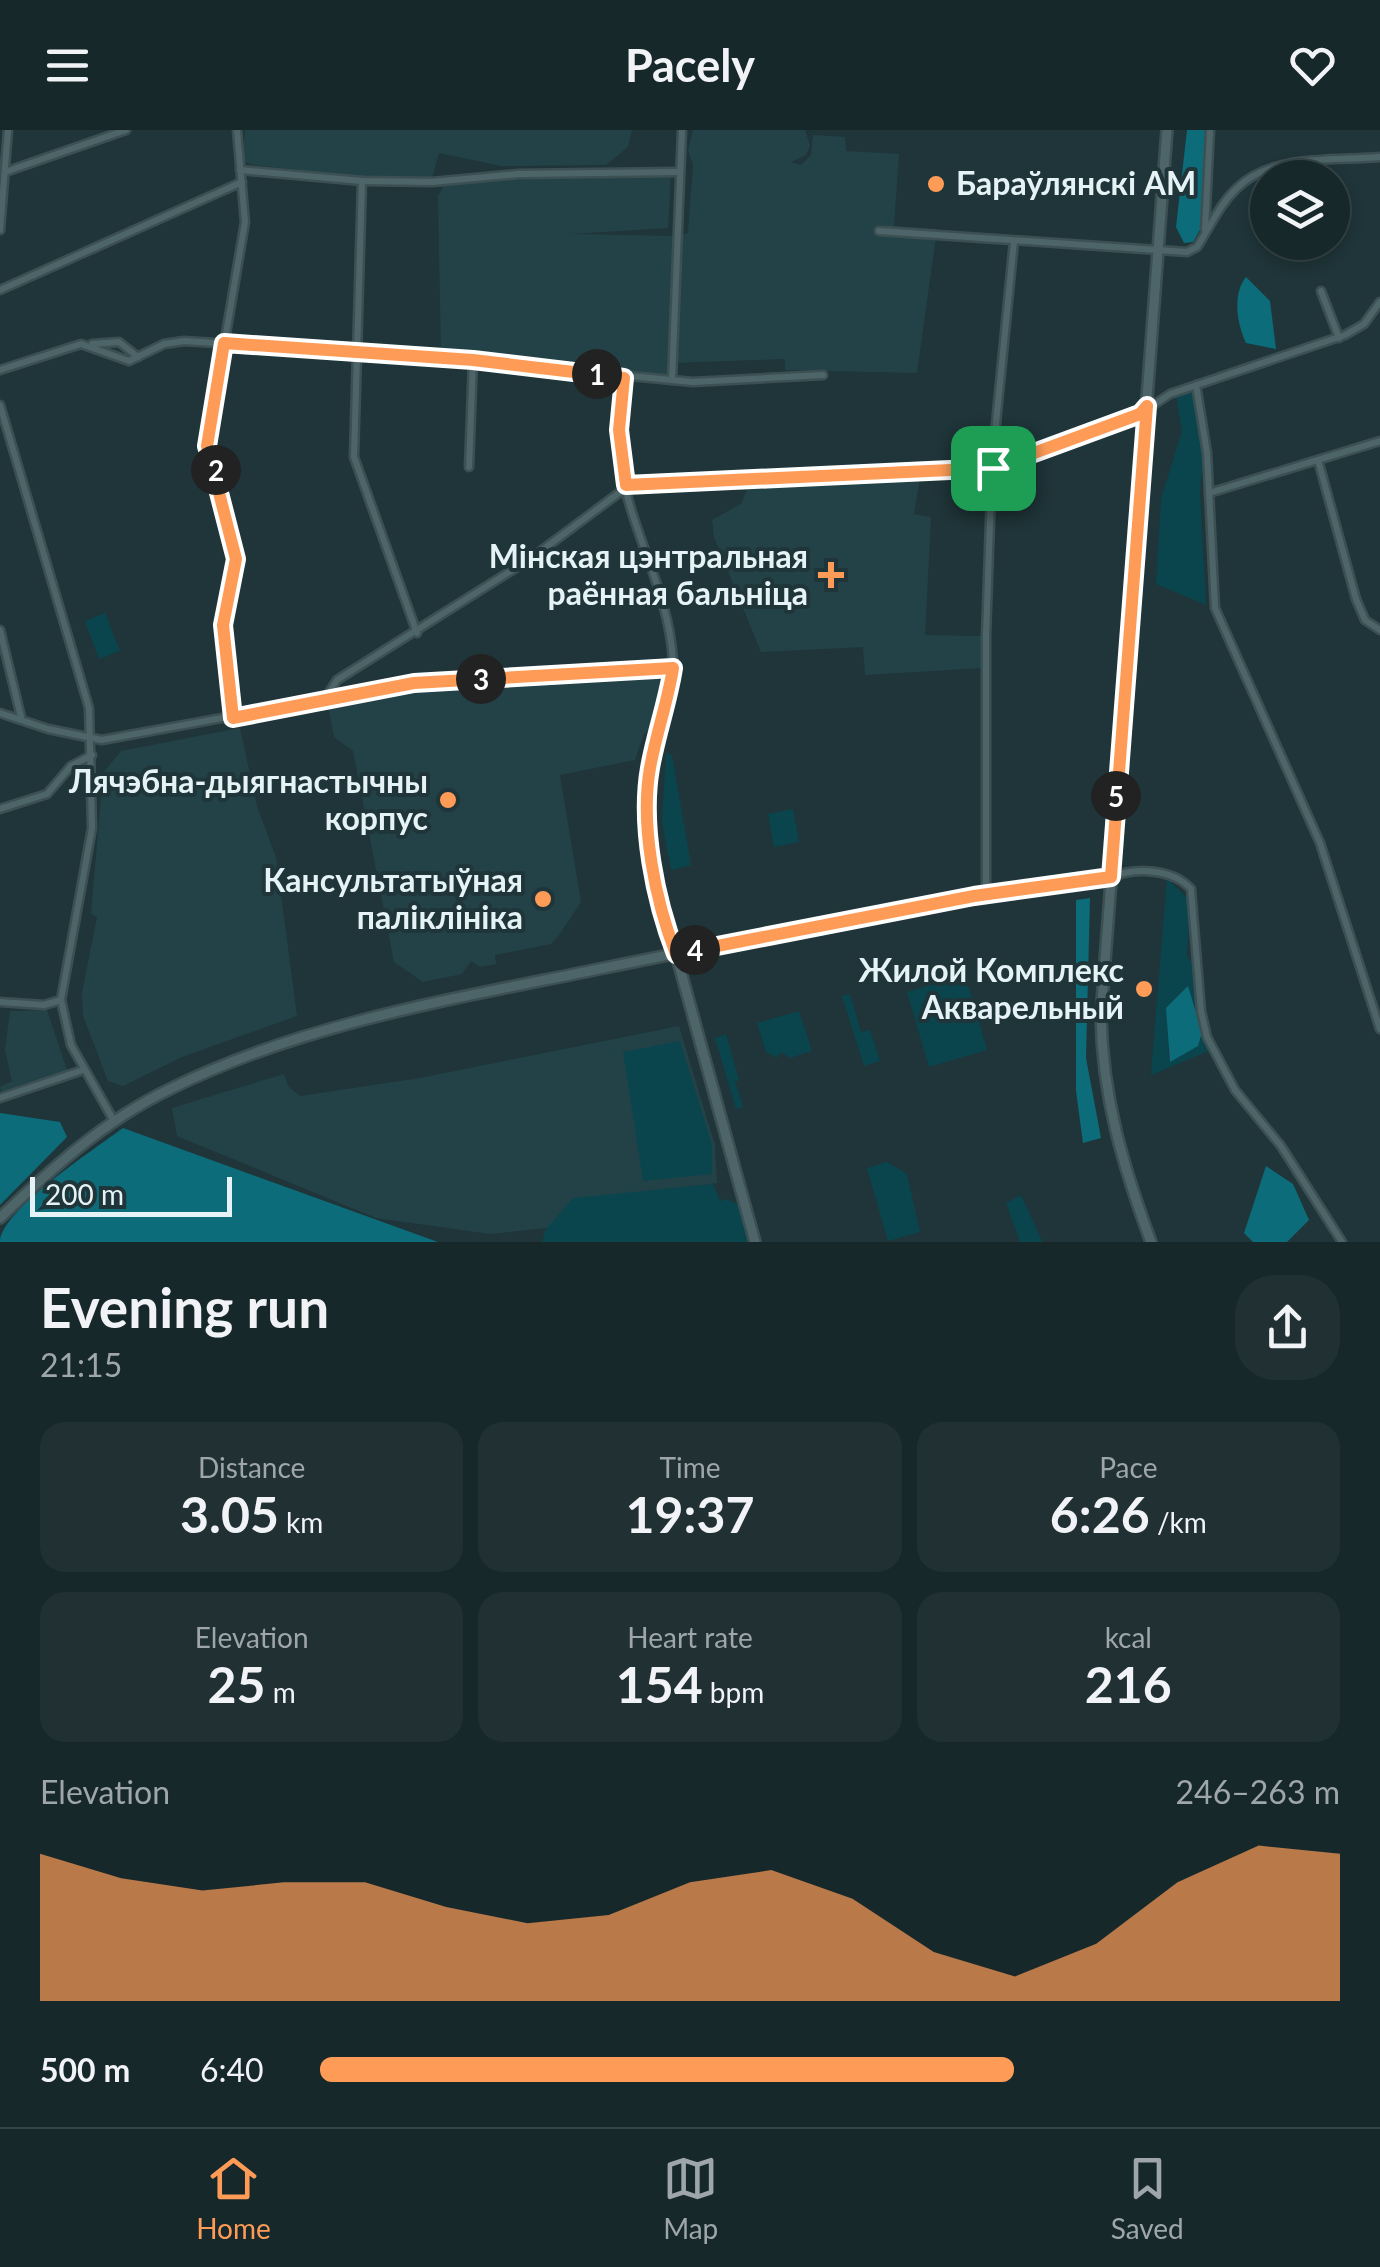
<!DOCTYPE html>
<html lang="en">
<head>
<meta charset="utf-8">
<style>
	:root { --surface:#17282b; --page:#203033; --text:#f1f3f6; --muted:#9ea6a9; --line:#364447; --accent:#fe9c57 }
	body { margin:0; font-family:Lato,sans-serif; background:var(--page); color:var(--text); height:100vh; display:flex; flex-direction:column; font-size:38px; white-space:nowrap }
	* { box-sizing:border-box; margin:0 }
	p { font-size:32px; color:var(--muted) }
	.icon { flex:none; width:55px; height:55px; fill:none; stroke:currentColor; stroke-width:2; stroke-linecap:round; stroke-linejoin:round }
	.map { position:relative; height:1112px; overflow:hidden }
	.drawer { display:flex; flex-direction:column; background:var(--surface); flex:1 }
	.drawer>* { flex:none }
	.tools { position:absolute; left:1250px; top:30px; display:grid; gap:20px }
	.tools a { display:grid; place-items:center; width:100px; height:100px; border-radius:50%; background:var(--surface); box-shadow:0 5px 15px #0003,0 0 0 2px var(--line); font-size:50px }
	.scale { position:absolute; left:30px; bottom:25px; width:202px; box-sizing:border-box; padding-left:10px; border:5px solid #e6f3f6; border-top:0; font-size:28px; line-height:35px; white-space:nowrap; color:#e6f3f6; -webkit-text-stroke:8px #1f3539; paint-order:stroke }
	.pin { position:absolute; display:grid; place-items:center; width:85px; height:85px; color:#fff; margin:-42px; border-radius:20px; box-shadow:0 5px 15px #0006 }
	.km { position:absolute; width:50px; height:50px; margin:-25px; border-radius:50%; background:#222; color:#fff; font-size:28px; line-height:50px; text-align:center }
	.round { display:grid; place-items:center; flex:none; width:105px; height:105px; border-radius:40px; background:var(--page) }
	.headline { display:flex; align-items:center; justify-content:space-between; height:170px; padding:0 40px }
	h1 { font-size:55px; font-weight:700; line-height:75px }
	.figures { display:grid; grid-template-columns:repeat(3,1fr); gap:15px; height:170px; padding:10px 40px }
	.figures div { display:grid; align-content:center; border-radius:25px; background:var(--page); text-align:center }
	.figures b { font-size:50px; font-weight:700 }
	.figures small { font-size:28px; font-weight:400 }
	.figures p { font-size:28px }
	.chart { height:280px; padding:20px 40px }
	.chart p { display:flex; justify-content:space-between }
	.chart svg { width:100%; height:180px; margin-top:10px; fill:var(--accent); opacity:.7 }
	ul { padding:0 40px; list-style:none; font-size:32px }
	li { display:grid; grid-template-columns:160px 120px 1fr; align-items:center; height:75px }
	li i { height:25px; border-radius:12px; background:var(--accent) }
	header { display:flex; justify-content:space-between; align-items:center; height:130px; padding:0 40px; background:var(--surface); font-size:45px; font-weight:700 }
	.dock { display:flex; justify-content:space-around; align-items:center; height:140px; border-top:2px solid var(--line); background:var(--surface); font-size:28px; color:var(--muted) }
	.dock a { display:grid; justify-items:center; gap:5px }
	.dock .current { color:var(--accent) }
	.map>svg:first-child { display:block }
	.built { fill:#234248 }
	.green { fill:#0a454e; fill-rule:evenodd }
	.forest { fill:#0c6c7a }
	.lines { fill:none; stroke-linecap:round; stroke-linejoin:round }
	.street-casing { stroke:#3c5053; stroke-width:11 }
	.secondary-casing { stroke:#3c5053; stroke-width:14 }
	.street { stroke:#4d6569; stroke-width:6 }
	.secondary { stroke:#4d6569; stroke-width:9 }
	.route-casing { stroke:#fff; stroke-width:20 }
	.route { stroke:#fe9c57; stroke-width:12 }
	.poi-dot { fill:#fe9c57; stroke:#1f3539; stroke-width:4 }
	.labels { text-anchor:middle; stroke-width:8; stroke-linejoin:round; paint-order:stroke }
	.poi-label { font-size:32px; font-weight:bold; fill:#e6f3f6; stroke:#1f3539; text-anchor:end }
</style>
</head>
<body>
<header><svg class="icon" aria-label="menu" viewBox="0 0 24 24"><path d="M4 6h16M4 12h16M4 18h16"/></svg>Pacely<svg class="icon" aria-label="heart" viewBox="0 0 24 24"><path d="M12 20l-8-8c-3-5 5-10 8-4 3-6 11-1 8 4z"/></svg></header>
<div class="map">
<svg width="1380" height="1112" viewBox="0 0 1380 1112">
	<rect width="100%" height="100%" fill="#1f3539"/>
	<g class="built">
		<path d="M245,0H632L628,17L606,35L501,36L439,23L432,48L362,47L254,35L242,31Z"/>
		<path d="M693,0H805L810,16L806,25L791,32L801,35L811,25L813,5L845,7L846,21L899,24L894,96L937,99L917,243L785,240V229L670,233L668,246L441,223L438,66L446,52L671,44L668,98L570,104L677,106L688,103L693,35L688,20Z"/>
		<path d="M920,347L914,384L931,387L925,505L981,506V538L865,545L863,517L761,522L714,407L712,390L741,374L750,352Z"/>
		<path d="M653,544L664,553L652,598L644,604L635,630L560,645L581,772L559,805L551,814L495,825L496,834L480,837L471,831L462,844L423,852L394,832L353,621L334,607L328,575L449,556L528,555Z"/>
		<path d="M240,598L257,676L276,727L297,886L182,927L123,956L108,951L83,886L82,863L97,787L91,784L103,643L121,621Z"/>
		<path d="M47,880L67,940L2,965L0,957L12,951L5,920L10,881Z"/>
		<path d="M679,896L715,1015L717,1053L585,1069L557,1097L490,1104L376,1088L177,1006L172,978L284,944L288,956L300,966L420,948Z"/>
	</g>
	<g class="green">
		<path d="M1189,262L1197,267L1204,324L1200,360L1206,475L1156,454L1161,369L1182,301L1176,265Z"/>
		<path d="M105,483L120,521L99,529L85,491Z"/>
		<path d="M666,623L672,625L691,735L671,740L662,692Z"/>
		<path d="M793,679L799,712L774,717L768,684Z"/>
		<path d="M1167,748L1190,771L1187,826L1192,833L1199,886L1211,920L1151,945ZM1188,856L1202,902L1169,931L1168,918Z"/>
		<path d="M965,845L987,920L929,937L907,862Z"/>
		<path d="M850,864L861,902L870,900L880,931L864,936L842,866Z"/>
		<path d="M799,881L812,921L790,928L781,922L777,928L766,922L757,893Z"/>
		<path d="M726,904L739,950L735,952L743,977L736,979L715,908Z"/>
		<path d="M680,911L712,1015V1044L643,1051L623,922Z"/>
		<path d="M887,1032L907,1044L920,1102L888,1111L867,1038Z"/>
		<path d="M713,1054L720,1071L727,1069L739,1075L750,1112H542L546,1099L573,1068Z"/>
		<path d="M1021,1065L1042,1111L1041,1112H1020L1006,1073Z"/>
	</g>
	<g class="forest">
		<path d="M1187,0H1211L1200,100L1193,112L1184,113L1176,97Z"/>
		<path d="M1246,147L1270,171L1276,219L1246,213C1237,194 1232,164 1246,147Z"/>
		<path d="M1090,768L1086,928L1101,1008L1083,1013L1076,961V770Z"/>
		<path d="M1188,856L1202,902L1198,916L1170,932L1166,878Z"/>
		<path d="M0,983L60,992L67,1007L0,1075Z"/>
		<path d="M123,998L438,1112H0C0,1081 96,1018 123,998Z"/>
		<path d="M1266,1036L1293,1054L1309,1090L1287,1112H1253L1244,1103Z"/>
	</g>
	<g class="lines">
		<g class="street-casing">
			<g id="street">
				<path d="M240,40L362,51L432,52L518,44L677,42"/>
				<path d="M5,42L126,0"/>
				<path d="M362,51L354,327L417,503"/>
				<path d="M1205,99L1210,0"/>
				<path d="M0,100L8,0"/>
				<path d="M879,101L1187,122L1197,117C1210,97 1219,75 1237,58C1272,24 1334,31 1380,27"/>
				<path d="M0,160L242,52"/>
				<path d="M1321,161L1339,208"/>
				<path d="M92,214L119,212L138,227"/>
				<path d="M0,240L81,214L129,231L164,214L184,211L396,224L693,252L823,245"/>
				<path d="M625,248C620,278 616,309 621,339C633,406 669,462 673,531C675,565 656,602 650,636C640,694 655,769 676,824"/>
				<path d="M672,250L682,0"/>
				<path d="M1196,255L1207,323L1215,478L1320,713L1380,899"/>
				<path d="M0,275L89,578L92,698L61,870L71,915L114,991"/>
				<path d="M1318,330L1356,469L1365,490L1380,500"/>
				<path d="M469,337L473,230"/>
				<path d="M1209,363L1380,311"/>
				<path d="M0,500L21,587"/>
				<path d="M325,569L337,550L530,429L631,354L993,338L1140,284L1170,264L1345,205L1364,194L1380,172"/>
				<path d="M0,583L48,599L102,610L413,553L673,537"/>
				<path d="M233,588L223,495L236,429L207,316L245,92L237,0"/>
				<path d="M0,679L47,664L71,636L92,625"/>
				<path d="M1112,747C1136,737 1173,739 1191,759L1201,881L1207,907L1235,960L1281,1016L1342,1112"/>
				<path d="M986,764V506L992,334L1014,111"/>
				<path d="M0,872L44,875L61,870"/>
				<path d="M0,968L83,940"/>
			</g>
		</g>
		<g class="secondary-casing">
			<g id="secondary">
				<path d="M676,824L755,1112"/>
				<path d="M0,1088C51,1039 104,991 168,960C302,893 459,868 604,838C773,804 940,770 1111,747"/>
				<path d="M1151,1112C1123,1036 1102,966 1101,885L1167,0"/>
			</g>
		</g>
		<use href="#street" class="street"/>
		<use href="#secondary" class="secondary"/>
	</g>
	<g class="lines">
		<g class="route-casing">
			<path id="route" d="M224,213L473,230L624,248L619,300L626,355L993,338L1140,284L1147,276L1111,747L974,766L676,824C655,770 640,695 650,638C656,604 668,571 673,538L414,553L233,588L223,495L236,429L207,316Z"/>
		</g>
		<use href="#route" class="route"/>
	</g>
	<g class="poi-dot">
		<circle cx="936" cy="54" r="10"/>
		<path d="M826 430h10v10h10v10h-10v10h-10v-10h-10v-10h10z"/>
		<circle cx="448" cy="670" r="10"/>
		<circle cx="543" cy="769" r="10"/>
		<circle cx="1144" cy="859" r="10"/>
	</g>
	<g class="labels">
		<g class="poi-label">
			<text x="956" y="65" text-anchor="start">Бараўлянскі АМ</text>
			<text x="808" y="438">Мінская цэнтральная<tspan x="808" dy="37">раённая бальніца</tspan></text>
			<text x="428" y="663">Лячэбна-дыягнастычны<tspan x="428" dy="37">корпус</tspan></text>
			<text x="523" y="762">Кансультатыўная<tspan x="523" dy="37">паліклініка</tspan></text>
			<text x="1124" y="852">Жилой Комплекс<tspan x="1124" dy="37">Акварельный</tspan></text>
		</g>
	</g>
</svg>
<div class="tools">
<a><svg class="icon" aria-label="layers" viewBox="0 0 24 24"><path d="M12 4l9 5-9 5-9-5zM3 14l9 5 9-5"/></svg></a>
</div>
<div class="scale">200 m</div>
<div class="pin" style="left:993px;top:338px;background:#1e9e55"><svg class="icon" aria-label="arrive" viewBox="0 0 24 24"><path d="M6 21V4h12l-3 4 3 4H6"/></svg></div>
<b class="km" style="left:597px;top:244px">1</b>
<b class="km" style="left:216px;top:340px">2</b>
<b class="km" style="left:481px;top:549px">3</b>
<b class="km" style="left:695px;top:820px">4</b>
<b class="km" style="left:1116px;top:666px">5</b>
</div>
<section class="drawer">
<div class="headline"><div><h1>Evening run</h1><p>21:15</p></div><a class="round"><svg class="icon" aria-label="share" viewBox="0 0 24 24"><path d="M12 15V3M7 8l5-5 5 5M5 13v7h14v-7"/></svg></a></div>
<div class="figures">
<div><p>Distance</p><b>3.05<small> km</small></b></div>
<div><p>Time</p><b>19:37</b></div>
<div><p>Pace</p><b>6:26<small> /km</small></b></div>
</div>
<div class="figures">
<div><p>Elevation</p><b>25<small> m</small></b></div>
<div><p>Heart rate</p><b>154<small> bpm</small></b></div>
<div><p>kcal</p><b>216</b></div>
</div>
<div class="chart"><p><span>Elevation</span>246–263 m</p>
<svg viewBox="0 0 160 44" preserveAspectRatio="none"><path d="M0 44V8L10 14L20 17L30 15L40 15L50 21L60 25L70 23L80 15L90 12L100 19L110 32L120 38L130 30L140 15L150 6L160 8V44z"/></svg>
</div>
<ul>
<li><b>500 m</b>6:40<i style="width:68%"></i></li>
</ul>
</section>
<nav class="dock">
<a class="current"><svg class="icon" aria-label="home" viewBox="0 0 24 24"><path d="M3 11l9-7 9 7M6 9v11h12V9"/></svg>Home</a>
<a><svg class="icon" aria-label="map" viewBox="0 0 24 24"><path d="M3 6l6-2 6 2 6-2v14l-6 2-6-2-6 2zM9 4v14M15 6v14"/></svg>Map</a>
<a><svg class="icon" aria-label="saved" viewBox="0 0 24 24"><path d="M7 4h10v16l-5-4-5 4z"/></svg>Saved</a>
</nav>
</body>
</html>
